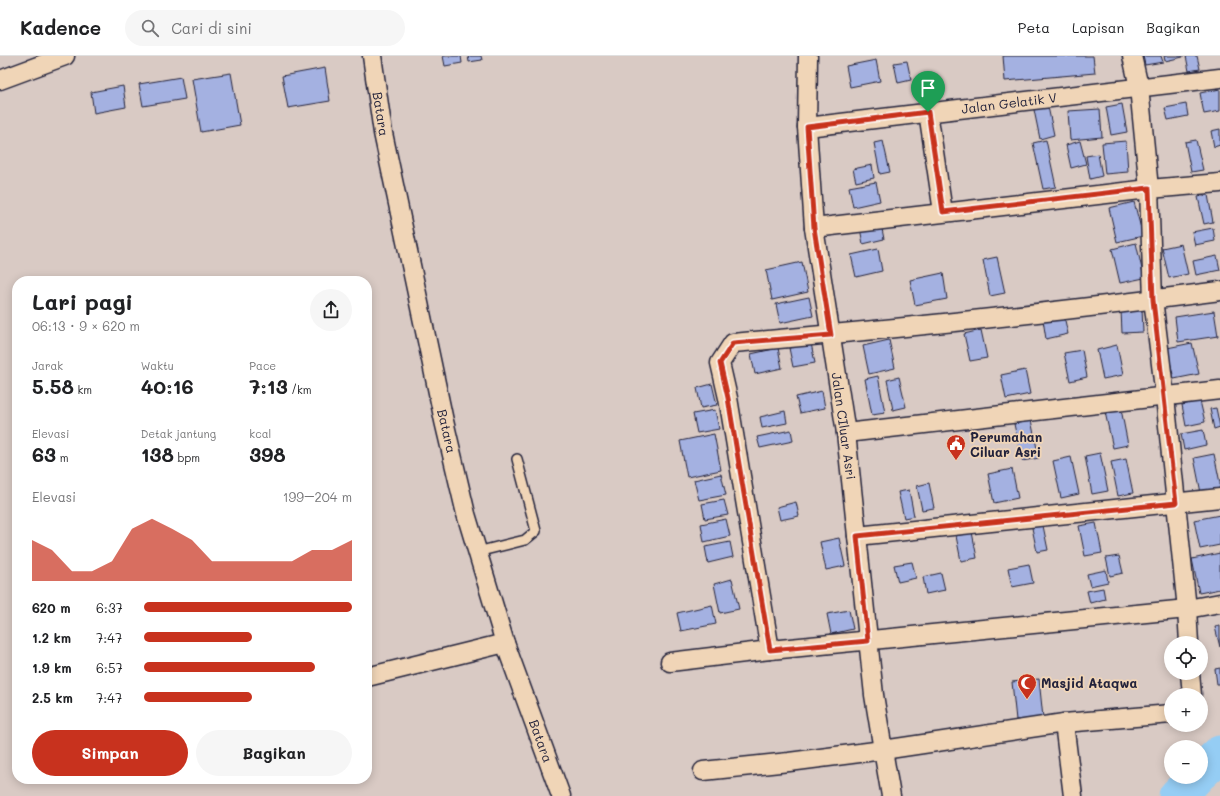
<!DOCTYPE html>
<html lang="id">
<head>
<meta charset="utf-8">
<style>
	:root { --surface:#fff; --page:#f6f6f6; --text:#202124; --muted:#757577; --line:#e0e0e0; --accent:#c8321e }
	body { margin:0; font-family:Mali,sans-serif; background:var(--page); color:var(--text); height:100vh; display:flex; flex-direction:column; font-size:15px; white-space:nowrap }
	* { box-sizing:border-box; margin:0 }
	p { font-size:13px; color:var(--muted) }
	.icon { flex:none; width:22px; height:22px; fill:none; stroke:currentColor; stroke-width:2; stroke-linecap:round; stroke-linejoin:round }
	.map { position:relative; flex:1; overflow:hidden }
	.side { position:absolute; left:12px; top:220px; width:360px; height:508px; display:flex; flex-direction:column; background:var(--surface); border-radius:16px; box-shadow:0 2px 10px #0003 }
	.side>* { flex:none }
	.tools { position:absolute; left:1164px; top:580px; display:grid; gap:8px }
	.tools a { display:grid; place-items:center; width:44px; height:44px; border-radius:50%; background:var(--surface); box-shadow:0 2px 10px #0003; font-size:20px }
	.pin { position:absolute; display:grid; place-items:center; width:34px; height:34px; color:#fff; margin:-41px -17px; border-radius:50% 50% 50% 0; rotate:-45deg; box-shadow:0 0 4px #0007 }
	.pin .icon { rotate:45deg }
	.round { display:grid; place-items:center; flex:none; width:42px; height:42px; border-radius:21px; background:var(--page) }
	.head { display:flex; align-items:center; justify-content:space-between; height:68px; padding:0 20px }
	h1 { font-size:22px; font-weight:700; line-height:30px }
	.stats { display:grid; grid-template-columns:repeat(3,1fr); gap:6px; height:68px; padding:4px 20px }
	.stats div { display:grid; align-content:center }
	.stats b { font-size:20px; font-weight:700 }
	.stats small { font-size:11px; font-weight:400 }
	.stats p { font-size:11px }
	.chart { height:112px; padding:8px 20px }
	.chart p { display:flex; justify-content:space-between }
	.chart svg { width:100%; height:72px; margin-top:4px; fill:var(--accent); opacity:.7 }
	.action { display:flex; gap:8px; margin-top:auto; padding:8px 20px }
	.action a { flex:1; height:46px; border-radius:24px; background:var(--accent); color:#fff; font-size:16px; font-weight:700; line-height:46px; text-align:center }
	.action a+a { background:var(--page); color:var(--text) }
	ul { padding:0 20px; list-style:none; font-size:13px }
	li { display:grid; grid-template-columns:64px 48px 1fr; align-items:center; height:30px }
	li i { height:10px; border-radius:5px; background:var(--accent) }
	header { display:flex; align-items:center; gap:24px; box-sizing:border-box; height:56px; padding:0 20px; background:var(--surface); border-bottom:1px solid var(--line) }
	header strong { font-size:19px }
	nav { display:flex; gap:22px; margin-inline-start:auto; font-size:14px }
	.search { width:280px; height:36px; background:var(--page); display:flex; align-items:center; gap:10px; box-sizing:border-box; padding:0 14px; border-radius:22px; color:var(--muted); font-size:15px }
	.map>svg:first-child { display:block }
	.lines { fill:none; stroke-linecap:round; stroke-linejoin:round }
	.river { stroke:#95cdf4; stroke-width:37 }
	.building { fill:#a4b1e1; stroke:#22223b }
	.lane-casing { stroke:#22223b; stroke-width:12 }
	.street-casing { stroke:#22223b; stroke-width:21 }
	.lane { stroke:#f0d5b7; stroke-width:9 }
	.street { stroke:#f0d5b7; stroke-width:18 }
	.route-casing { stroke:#fff; stroke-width:8 }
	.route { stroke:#c8321e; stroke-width:5 }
	.labels { text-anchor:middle; stroke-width:3.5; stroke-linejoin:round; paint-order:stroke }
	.street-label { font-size:13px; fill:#22223b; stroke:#f0d5b7 }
	.poi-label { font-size:13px; font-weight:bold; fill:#22223b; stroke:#f0d5b7; text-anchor:start }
</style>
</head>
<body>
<header>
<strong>Kadence</strong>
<div class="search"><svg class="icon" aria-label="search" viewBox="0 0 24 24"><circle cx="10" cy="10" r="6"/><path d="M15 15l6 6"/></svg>Cari di sini</div>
<nav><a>Peta</a><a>Lapisan</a><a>Bagikan</a></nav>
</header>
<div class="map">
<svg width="1220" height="740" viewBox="0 0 1220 740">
	<rect width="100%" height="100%" fill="#d9cac4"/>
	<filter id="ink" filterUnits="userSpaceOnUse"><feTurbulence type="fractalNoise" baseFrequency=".025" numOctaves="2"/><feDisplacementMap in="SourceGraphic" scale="8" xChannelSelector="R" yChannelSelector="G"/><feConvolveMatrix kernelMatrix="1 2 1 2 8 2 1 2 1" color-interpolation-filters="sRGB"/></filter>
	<g filter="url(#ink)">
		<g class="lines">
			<g class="river">
				<path d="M1201,716L1220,698"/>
				<path d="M1177,740L1196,721"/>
			</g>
		</g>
		<g class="building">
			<path d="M443,0H461L462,7L445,10Z"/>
			<path d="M468,0H481L482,4L469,6Z"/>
			<path d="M1003,0H1093L1095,17L1005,25Z"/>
			<path d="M1143,0H1161L1163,6L1145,9Z"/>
			<path d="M1164,0H1183V1L1165,5Z"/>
			<path d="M1186,0H1197L1200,13L1189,15Z"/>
			<path d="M876,4L880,25L850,31L846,10Z"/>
			<path d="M907,5L911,24L898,27L894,7Z"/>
			<path d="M325,12L330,45L288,52L282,20Z"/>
			<path d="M231,17L240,69L201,76L192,23Z"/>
			<path d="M181,21L185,43L143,50L139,28Z"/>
			<path d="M123,30L126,51L94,57L91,36Z"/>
			<path d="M1220,33V55L1204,58L1200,37Z"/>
			<path d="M1047,46L1054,79L1040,83L1033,49Z"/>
			<path d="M1122,48L1127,76L1111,79L1106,51Z"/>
			<path d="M1186,48L1188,60L1168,64L1165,52Z"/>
			<path d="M1100,53L1102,81L1070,84L1068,55Z"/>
			<path d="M1220,73V89L1214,91L1211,75Z"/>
			<path d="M1046,84L1056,131L1043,133L1033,87Z"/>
			<path d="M1196,84L1203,114L1191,116L1185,86Z"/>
			<path d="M883,85L890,116L880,118L874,87Z"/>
			<path d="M1080,85L1086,108L1071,112L1066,89Z"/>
			<path d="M1126,85L1128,116L1105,118L1102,87Z"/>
			<path d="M1098,98L1102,120L1090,123L1086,100Z"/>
			<path d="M872,109L874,122L856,126L853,113Z"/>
			<path d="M876,126L880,145L853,151L849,131Z"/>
			<path d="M1208,139L1213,166L1204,168L1198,141Z"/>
			<path d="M1134,146L1143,180L1117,186L1109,152Z"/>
			<path d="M881,168L884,183L863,188L860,172Z"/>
			<path d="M1213,172L1215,185L1195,189L1192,176Z"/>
			<path d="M1136,187L1144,222L1120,227L1112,193Z"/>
			<path d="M1181,188L1188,218L1169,222L1162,192Z"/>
			<path d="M878,193L882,215L856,221L851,199Z"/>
			<path d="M1217,200L1220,214L1196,219L1193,205Z"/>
			<path d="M997,201L1005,237L990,240L983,204Z"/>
			<path d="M802,206L808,236L772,244L766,214Z"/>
			<path d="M943,217L947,243L915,249L910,224Z"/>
			<path d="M809,241L813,260L780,267L776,248Z"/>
			<path d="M1142,252L1143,276L1122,277L1121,254Z"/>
			<path d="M1214,255L1218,280L1178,286L1175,261Z"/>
			<path d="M1064,260L1068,278L1046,283L1043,264Z"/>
			<path d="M981,274L987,302L970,305L964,278Z"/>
			<path d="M889,284L895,312L869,318L863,290Z"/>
			<path d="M811,287L815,307L793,311L789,292Z"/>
			<path d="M1192,287L1199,318L1174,323L1167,292Z"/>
			<path d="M1117,289L1123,319L1103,323L1097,294Z"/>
			<path d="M778,292L782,312L755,318L751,298Z"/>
			<path d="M1082,294L1087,321L1070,325L1064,297Z"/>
			<path d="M1025,314L1030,338L1006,343L1001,319Z"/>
			<path d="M878,320L885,357L872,359L865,323Z"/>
			<path d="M899,321L906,351L893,354L887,324Z"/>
			<path d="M712,328L717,349L701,352L697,332Z"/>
			<path d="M822,335L825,352L800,357L796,341Z"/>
			<path d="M1200,345L1205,366L1186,370L1182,349Z"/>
			<path d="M1216,352L1220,371L1214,373L1210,353Z"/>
			<path d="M1121,353L1128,389L1113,392L1105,356Z"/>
			<path d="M715,354L719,373L697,377L693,358Z"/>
			<path d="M785,355L787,367L762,372L760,361Z"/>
			<path d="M1031,364L1039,402L1022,405L1014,368Z"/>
			<path d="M791,374L793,385L760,392L757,381Z"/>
			<path d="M1203,374L1206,389L1184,394L1181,378Z"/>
			<path d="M714,378L721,414L687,421L680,385Z"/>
			<path d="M1100,397L1108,435L1092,438L1085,400Z"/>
			<path d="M1214,398L1220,427V432L1201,437L1194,402Z"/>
			<path d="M1071,401L1079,438L1061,442L1053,405Z"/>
			<path d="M1126,403L1133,437L1118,440L1111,406Z"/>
			<path d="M1012,413L1018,442L994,447L988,418Z"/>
			<path d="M721,418L726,439L699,444L694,424Z"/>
			<path d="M929,427L934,452L922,454L917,430Z"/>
			<path d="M909,434L914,460L904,462L898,436Z"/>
			<path d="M724,444L728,459L705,463L702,448Z"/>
			<path d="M796,446L799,460L780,464L777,451Z"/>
			<path d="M1220,459V489L1200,493L1194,464Z"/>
			<path d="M726,463L730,480L704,486L701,468Z"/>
			<path d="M1042,465L1048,494L1037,496L1031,467Z"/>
			<path d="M1096,467L1102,497L1085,500L1079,470Z"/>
			<path d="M972,476L977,502L961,505L956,480Z"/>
			<path d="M839,482L845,510L826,514L820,486Z"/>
			<path d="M730,486L733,501L708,507L705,491Z"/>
			<path d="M1220,497V533L1199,537L1192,503Z"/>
			<path d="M1119,500L1123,517L1110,520L1106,502Z"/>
			<path d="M912,506L916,522L898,526L894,509Z"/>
			<path d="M1029,508L1033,527L1012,531L1008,512Z"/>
			<path d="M1106,514L1108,526L1090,530L1087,518Z"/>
			<path d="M941,517L945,534L926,538L923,521Z"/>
			<path d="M732,523L739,553L720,557L714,528Z"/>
			<path d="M1103,532L1105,543L1090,547L1087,535Z"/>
			<path d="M712,549L716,568L681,575L677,557Z"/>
			<path d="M849,554L853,573L831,578L827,558Z"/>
			<path d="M1220,570V591L1215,571Z"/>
			<path d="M1220,612V628H1217L1215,613Z"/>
			<path d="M1039,623L1043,662L1016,664L1012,626Z"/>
		</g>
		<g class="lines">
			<g class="lane-casing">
				<path id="lane" d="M477,496L525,484L536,475L517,403"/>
			</g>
			<g class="street-casing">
				<g id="street">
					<path d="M372,0L383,77L444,365L466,458L505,587L561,740"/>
					<path d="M808,0L807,71L814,172L846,377L874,639L883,694L891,740"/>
					<path d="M1132,0L1139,31L1149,133L1153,243L1165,341L1187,553L1189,587"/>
					<path d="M0,24L65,0"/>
					<path d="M928,56L943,156"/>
					<path d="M807,71L1220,22"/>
					<path d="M814,172L1149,133L1220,127"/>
					<path d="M846,377L1220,334"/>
					<path d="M857,480L1220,442"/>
					<path d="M770,594L728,342L720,307L733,287C896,273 1058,256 1220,235"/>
					<path d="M670,606L770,594L1187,553L1220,547"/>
					<path d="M1190,617L1192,639"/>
					<path d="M367,621L505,587"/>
					<path d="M1064,667L1073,740"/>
					<path d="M703,715L789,706L883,694L1064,667L1171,658"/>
				</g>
			</g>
			<use href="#lane" class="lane"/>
			<use href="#street" class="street"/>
		</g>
	</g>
	<g class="lines" filter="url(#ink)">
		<g class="route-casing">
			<path id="route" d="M928,56L943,156L1149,132L1153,244L1176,447L857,480L868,585L770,594L728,342L720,307L733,287L831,279L814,172L807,71Z"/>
		</g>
		<use href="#route" class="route"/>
	</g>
	<defs>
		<g id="civic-pin" transform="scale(1)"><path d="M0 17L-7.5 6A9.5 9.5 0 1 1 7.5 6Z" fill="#c8321e" stroke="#f0d5b7"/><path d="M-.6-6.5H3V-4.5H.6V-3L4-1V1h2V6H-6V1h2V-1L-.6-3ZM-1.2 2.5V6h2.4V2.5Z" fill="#fff"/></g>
		<g id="mosque-pin" transform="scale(1)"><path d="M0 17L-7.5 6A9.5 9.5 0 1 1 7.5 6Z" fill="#c8321e" stroke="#f0d5b7"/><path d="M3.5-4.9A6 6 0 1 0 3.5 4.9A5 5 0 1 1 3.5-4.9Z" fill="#fff"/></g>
	</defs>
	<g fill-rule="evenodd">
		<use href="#civic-pin" x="956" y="388"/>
		<use href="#mosque-pin" x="1027" y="627"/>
	</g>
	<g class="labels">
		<g class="street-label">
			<text transform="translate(1009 47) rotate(-7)" y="5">Jalan Gelatik V</text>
			<text transform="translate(381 58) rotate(81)" y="5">Batara</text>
			<text transform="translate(844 370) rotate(82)" y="5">Jalan CIluar Asri</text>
			<text transform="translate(447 375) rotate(77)" y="5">Batara</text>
			<text transform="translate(541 685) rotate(70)" y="5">Batara</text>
		</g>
		<g class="poi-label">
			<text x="970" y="386">Perumahan<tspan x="970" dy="15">Ciluar Asri</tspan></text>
			<text x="1041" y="632">Masjid Ataqwa</text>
		</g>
	</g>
</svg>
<div class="tools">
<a><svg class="icon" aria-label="locate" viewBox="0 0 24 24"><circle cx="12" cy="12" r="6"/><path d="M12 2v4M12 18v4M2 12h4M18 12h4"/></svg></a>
<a>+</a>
<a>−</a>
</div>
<div class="pin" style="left:928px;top:56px;background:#1e9e55"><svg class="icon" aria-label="arrive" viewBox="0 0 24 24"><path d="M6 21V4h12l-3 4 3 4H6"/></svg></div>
<section class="side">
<div class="head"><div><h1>Lari pagi</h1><p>06:13 · 9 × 620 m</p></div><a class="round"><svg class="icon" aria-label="share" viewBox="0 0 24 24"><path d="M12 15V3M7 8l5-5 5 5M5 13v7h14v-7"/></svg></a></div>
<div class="stats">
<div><p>Jarak</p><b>5.58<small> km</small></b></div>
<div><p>Waktu</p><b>40:16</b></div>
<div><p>Pace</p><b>7:13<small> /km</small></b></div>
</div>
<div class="stats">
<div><p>Elevasi</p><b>63<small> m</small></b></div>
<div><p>Detak jantung</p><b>138<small> bpm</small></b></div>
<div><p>kcal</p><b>398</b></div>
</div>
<div class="chart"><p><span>Elevasi</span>199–204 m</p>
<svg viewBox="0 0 160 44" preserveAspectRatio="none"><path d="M0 44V19L10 25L20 38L30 38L40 32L50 12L60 6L70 12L80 19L90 32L100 32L110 32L120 32L130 32L140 25L150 25L160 19V44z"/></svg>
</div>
<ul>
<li><b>620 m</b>6:37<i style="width:100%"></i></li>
<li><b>1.2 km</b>7:47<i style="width:52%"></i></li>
<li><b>1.9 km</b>6:57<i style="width:82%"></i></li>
<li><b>2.5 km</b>7:47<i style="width:52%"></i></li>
</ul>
<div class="action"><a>Simpan</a><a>Bagikan</a></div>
</section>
</div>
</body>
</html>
